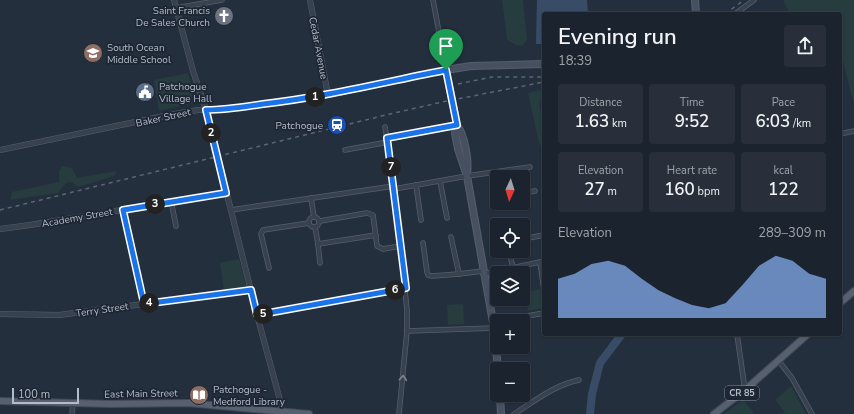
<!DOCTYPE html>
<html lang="en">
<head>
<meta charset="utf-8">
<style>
	:root { --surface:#1b232e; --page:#282f3a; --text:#f1f3f6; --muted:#a0a4aa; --line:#39404a; --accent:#8ab4f8 }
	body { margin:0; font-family:"Nunito Sans",sans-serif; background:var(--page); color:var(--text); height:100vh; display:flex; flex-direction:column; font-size:15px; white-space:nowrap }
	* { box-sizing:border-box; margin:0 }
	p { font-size:13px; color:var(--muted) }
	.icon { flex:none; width:22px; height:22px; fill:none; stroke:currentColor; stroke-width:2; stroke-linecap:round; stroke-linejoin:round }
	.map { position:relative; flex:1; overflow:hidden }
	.panel { position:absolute; left:542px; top:12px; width:300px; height:324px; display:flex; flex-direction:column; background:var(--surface); border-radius:4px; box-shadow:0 1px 3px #0004,0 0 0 1px var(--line) }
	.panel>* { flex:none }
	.needle { width:26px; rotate:184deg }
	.tools { position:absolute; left:490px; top:170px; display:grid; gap:8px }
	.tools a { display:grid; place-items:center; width:40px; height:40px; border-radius:4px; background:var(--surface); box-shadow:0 1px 3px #0004,0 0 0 1px var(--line); font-size:20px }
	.scale { position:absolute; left:12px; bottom:10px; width:67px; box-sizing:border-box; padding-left:4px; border:2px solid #b4bcc9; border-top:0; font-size:11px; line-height:14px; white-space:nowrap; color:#b4bcc9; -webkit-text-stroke:3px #1d2633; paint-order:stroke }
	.pin { position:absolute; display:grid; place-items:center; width:34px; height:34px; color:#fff; margin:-41px -17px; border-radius:50% 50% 50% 0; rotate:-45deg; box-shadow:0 0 4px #0007 }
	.pin .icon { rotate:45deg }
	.km { position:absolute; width:20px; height:20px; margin:-10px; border-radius:50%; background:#222; color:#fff; font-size:11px; line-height:20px; text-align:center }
	.round { display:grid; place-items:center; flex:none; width:42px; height:42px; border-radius:4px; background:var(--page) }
	.head { display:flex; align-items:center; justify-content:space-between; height:68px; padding:0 16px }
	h1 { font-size:22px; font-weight:600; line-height:30px }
	.figures { display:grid; grid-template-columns:repeat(3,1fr); gap:6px; height:68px; padding:4px 16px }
	.figures div { display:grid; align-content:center; border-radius:4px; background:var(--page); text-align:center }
	.figures b { font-size:17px; font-weight:600 }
	.figures small { font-size:11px; font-weight:400 }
	.figures p { font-size:11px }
	.chart { height:112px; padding:8px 16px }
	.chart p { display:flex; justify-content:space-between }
	.chart svg { width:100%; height:72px; margin-top:4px; fill:var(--accent); opacity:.7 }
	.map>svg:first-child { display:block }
	.green { fill:#263c3f }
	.water { fill:#394c67 }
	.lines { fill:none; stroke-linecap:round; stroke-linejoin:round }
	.river { stroke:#394c67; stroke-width:8 }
	.minor-casing { stroke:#565f6c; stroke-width:5.5 }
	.tertiary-casing { stroke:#565f6c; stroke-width:6 }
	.secondary-casing { stroke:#565f6c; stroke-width:8 }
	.primary-casing { stroke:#414a57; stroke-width:8 }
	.minor { stroke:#38414e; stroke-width:4 }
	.tertiary { stroke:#38414e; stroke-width:5 }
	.secondary { stroke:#465061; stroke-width:6 }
	.primary { stroke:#56606e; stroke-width:6 }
	.rail { stroke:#5a6575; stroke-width:1.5; stroke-dasharray:4 4; stroke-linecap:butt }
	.oneway { stroke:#7c8592 }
	.route-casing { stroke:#fff; stroke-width:8 }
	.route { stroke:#1a73e8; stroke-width:5 }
	.labels { text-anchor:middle; stroke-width:3.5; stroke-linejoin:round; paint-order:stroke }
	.shield { fill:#1d2633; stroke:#878f9c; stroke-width:1 }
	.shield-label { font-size:9px; font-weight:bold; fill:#b4bcc9 }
	.poi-label { font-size:10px; fill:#b4bcc9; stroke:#1d2633; text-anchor:start }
	.street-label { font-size:10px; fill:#b4bcc9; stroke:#1d2633 }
</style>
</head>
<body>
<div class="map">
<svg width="854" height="414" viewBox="0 0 854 414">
	<rect width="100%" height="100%" fill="#242f3e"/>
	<g class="green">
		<path d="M502,0H523L527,40L522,46L516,45L507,40Z"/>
		<path d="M783,0H854V105L840,49V14H790Z"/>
		<path d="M188,73L196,101L195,103L159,111L154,80Z"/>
		<path d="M544,89V95L540,103V109L544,116V157L542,148L539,143L528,93Z"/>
		<path d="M62,166L72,168L77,178L117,171L114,176L78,187L72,182L66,183L58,193L10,200L12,192L59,182V172Z"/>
		<path d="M239,259L246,286L224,290L220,263Z"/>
		<path d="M541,289L543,308L528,311L525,293Z"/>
		<path d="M463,304L464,324L448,325L447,305Z"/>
		<path d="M791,386L806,414H783L785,412L775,400Z"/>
		<path d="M743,400L755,414H724Z"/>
	</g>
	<path class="water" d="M537,0H587L588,14H544V44H536Z"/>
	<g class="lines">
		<path class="river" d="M590,414L592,394L600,363L622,334"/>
		<g class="minor-casing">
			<g id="minor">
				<path d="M433,0L446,70"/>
				<path d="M176,8L222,0"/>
				<path d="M735,14L754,0"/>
				<path d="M385,127L394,186L407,310V331L399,414"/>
				<path d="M840,134L854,131"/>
				<path d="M387,137L457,125"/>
				<path d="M345,150L388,142"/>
				<path d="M494,172L497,185"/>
				<path d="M440,181L447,218"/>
				<path d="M416,185L421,220"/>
				<path d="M394,189L467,176L530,167"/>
				<path d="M523,193L535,191"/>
				<path d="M311,198L314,217"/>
				<path d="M171,201L176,226"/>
				<path d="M231,210L394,186"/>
				<circle cx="314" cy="222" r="5"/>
				<path d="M320,221L367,213L373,215L377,246L383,249L401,246"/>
				<path d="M315,227L318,244L320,263"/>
				<path d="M451,237L459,274"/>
				<path d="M523,239L544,235"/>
				<path d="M423,243L427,272L428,275L432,276L459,274L483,271"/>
				<path d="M318,244L376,235"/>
				<path d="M509,251L513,268"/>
				<path d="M269,268L261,234L263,230L309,223"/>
				<path d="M483,274L540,262L544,290"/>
				<path d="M257,315L406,289"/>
				<path d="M499,321L544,313"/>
				<path d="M407,331L494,328"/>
				<path d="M737,334L745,390"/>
				<path d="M778,360L792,378L812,414"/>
				<path d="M72,414L73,403"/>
				<path d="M514,414C535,401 554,385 579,380"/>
			</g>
		</g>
		<g class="tertiary-casing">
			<g id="tertiary">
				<path d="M174,0L193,71L206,110L257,315L281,404V414"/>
				<path d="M310,0L328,95"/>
				<path d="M0,150L169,115L198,110H216L328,95L446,70"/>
				<path d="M123,209L144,304"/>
				<path d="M0,229L30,225L226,193"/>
				<path d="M0,314L59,315L251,290"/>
			</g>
		</g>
		<g class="secondary-casing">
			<g id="secondary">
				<path d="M695,0L696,14"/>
				<path d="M457,125C465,136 469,161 467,174"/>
				<path d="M498,369L494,328L467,176L458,149L455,133L457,125L446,70L471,66L544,64"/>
				<path d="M500,395L501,414"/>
			</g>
		</g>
		<g class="primary-casing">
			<g id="primary">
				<path d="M840,303L854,291"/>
				<path d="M0,401L111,404L188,403L309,414"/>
				<path d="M714,414L745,390L808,334"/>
			</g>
		</g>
		<use href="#minor" class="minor"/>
		<use href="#tertiary" class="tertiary"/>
		<use href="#secondary" class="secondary"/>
		<use href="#primary" class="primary"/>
		<g class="rail">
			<path d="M725,14L744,0"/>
			<path d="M458,84L492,77H544"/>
			<path d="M0,210L390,114L442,102L544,82"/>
		</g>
	</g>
	<defs><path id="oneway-chevron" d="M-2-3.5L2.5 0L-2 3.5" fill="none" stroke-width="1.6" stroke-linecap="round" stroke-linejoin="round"/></defs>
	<use class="oneway" href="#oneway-chevron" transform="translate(403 378) rotate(-85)"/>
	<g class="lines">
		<g class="route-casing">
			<path id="route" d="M446,70L457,125L387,138L406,288L257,315L251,290L144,304L123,210L226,193L206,110C225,110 244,107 263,104C325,97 385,82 446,70Z"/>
		</g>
		<use href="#route" class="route"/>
	</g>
	<defs>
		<g id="church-disc" transform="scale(1)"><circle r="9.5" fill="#6b7280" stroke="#1d2633"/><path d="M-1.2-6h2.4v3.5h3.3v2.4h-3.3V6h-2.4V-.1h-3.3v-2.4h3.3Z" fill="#fff"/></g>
		<g id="school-disc" transform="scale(1)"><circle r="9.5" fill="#8d6e63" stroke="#1d2633"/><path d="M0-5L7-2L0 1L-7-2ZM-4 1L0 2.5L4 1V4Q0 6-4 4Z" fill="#fff"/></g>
		<g id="civic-disc" transform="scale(1)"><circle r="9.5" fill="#5c6f8a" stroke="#1d2633"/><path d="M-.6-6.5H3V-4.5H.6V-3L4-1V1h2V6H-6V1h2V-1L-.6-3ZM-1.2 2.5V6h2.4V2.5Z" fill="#fff"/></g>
		<g id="station-disc" transform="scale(1)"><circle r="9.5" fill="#1a4fb4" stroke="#1d2633"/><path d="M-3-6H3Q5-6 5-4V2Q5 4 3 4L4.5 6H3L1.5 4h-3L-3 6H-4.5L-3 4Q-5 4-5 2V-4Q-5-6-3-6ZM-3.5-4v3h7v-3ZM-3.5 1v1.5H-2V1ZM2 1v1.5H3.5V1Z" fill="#fff"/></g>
		<g id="library-disc" transform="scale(1)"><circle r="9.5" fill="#8d6e63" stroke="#1d2633"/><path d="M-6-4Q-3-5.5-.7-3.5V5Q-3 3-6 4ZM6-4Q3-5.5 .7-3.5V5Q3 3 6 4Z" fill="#fff"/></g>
	</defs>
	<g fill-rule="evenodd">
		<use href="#church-disc" x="224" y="16"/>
		<use href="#school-disc" x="93" y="53"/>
		<use href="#civic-disc" x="145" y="92"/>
		<use href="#station-disc" x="337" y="125"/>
		<use href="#library-disc" x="199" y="395"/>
	</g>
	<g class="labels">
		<rect class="shield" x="725" y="386" width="34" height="14" rx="3"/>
		<g class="shield-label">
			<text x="742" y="396">CR 85</text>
		</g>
		<g class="poi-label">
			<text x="210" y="14" text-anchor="end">Saint Francis<tspan x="210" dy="12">De Sales Church</tspan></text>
			<text x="107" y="51">South Ocean<tspan x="107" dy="12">Middle School</tspan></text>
			<text x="159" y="90">Patchogue<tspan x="159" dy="12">Village Hall</tspan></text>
			<text x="323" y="129" text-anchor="end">Patchogue</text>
			<text x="213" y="393">Patchogue -<tspan x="213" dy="12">Medford Library</tspan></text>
		</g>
		<g class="street-label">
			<text transform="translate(319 48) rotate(79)" y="4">Cedar Avenue</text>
			<text transform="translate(163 117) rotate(-12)" y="4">Baker Street</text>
			<text transform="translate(77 217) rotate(-10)" y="4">Academy Street</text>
			<text transform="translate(102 309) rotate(-8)" y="4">Terry Street</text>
			<text transform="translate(141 393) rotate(-1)" y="4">East Main Street</text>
		</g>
	</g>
</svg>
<div class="tools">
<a><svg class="needle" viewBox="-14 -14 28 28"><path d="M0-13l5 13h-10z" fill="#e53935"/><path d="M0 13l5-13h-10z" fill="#a0a4aa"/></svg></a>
<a><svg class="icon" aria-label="locate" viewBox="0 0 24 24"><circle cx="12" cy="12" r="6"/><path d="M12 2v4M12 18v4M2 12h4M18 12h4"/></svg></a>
<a><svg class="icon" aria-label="layers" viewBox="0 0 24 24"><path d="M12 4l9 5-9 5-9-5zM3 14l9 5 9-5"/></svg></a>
<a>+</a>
<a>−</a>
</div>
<div class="scale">100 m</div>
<div class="pin" style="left:446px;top:70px;background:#1e9e55"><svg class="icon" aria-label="arrive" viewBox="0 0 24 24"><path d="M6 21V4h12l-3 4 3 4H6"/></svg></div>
<b class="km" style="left:315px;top:97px">1</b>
<b class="km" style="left:211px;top:133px">2</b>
<b class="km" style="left:155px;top:204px">3</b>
<b class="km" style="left:149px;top:303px">4</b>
<b class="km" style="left:263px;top:314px">5</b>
<b class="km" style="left:395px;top:290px">6</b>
<b class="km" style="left:391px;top:167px">7</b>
<section class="panel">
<div class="head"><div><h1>Evening run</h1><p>18:39</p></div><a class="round"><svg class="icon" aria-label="share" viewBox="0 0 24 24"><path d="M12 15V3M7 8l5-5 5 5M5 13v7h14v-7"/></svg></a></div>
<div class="figures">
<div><p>Distance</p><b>1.63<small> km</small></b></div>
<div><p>Time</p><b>9:52</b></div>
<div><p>Pace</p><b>6:03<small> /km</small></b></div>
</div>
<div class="figures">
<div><p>Elevation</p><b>27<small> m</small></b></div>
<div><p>Heart rate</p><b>160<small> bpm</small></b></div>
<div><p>kcal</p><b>122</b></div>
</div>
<div class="chart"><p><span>Elevation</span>289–309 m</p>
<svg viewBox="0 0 160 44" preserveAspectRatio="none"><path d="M0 44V20L10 17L20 11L30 9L40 12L50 20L60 27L70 32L80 36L90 38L100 35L110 24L120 12L130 6L140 9L150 17L160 20V44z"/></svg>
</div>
</section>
</div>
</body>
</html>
